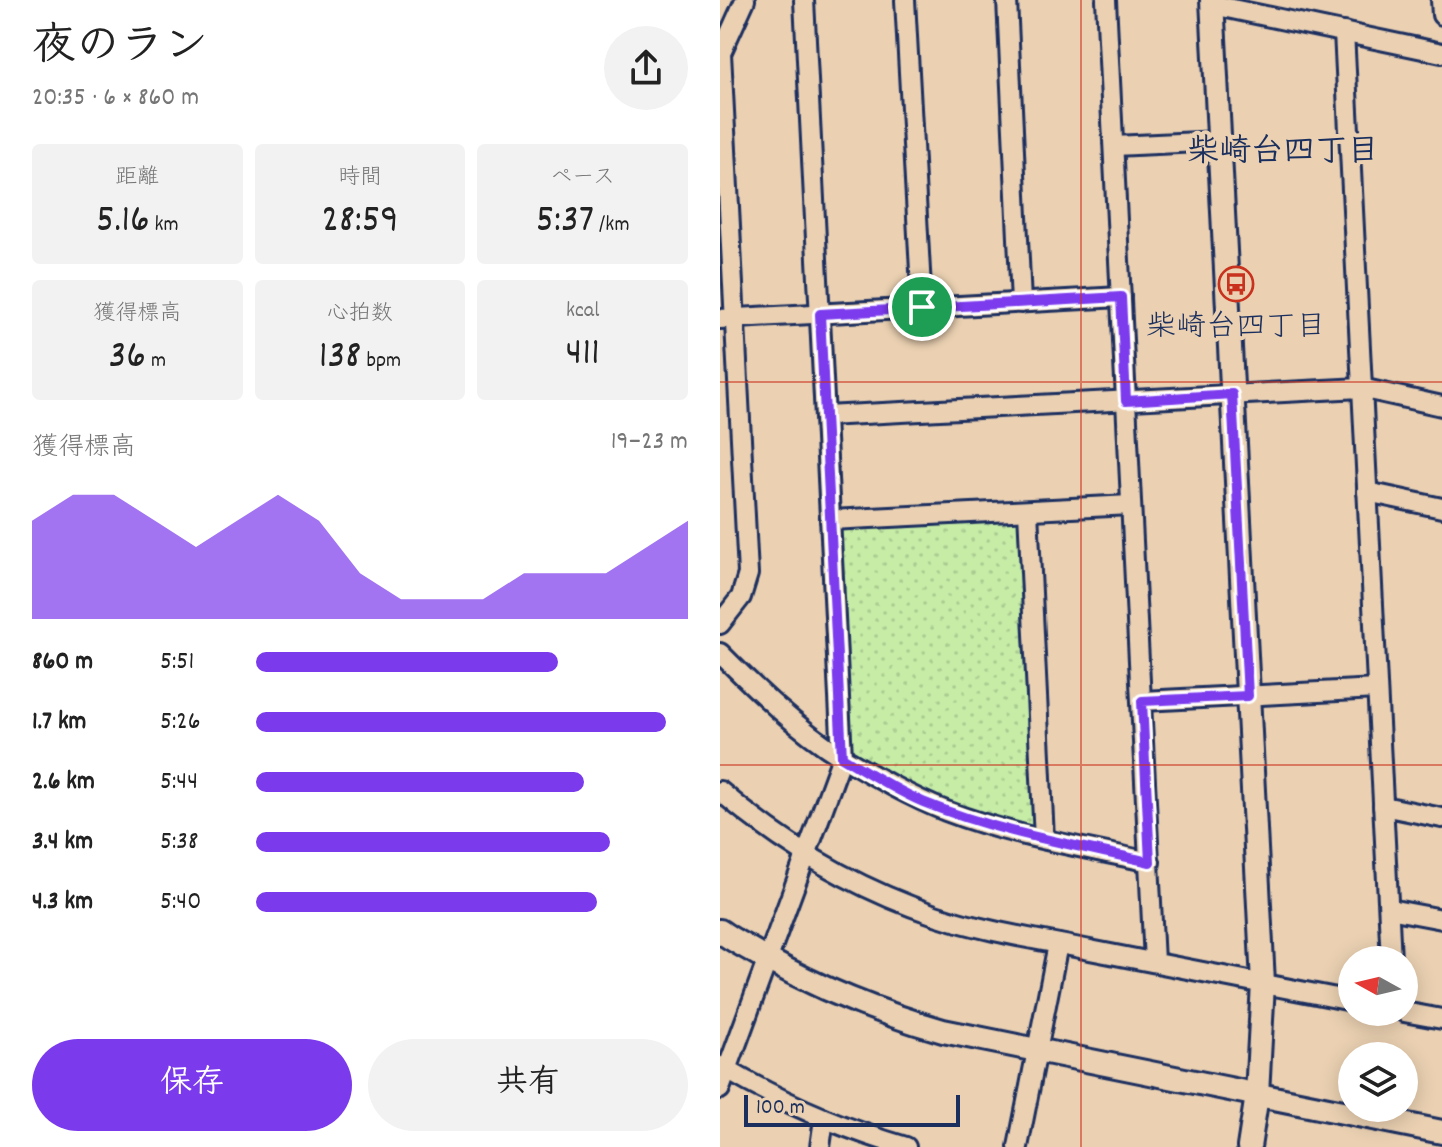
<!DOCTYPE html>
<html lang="ja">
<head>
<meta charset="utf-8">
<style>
	:root { --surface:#fff; --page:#f2f2f2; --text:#222; --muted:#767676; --accent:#7c3aed }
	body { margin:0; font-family:Dekko,"Klee One",sans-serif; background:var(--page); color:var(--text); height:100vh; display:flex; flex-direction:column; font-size:30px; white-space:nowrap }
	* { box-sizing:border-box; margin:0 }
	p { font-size:26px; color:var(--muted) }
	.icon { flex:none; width:44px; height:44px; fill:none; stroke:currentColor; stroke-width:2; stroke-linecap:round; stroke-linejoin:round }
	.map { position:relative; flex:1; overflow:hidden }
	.sheet { display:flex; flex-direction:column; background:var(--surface); width:720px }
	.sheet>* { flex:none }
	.needle { width:52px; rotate:278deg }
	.tools { position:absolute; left:618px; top:946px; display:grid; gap:16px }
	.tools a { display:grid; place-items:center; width:80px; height:80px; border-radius:50%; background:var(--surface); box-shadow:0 4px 20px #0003; font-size:40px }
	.scale { position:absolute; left:24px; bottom:20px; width:216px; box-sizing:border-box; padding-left:8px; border:4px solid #1b2f5e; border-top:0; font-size:22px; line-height:28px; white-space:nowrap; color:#1b2f5e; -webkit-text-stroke:6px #ebd1b2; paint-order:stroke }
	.pin { position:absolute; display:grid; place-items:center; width:68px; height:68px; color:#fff; margin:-34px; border:4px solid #fff; border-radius:50%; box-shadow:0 2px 8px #0007 }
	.round { display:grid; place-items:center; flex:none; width:84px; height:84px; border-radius:42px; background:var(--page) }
	.overview { display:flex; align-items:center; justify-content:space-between; height:136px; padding:0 32px }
	h1 { font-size:44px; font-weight:600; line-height:60px }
	.metrics { display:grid; grid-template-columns:repeat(3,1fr); gap:12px; height:136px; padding:8px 32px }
	.metrics div { display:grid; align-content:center; border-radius:8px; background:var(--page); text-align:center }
	.metrics b { font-size:40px; font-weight:600 }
	.metrics small { font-size:22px; font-weight:400 }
	.metrics p { font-size:22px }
	.chart { height:224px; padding:16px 32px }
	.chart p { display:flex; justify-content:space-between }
	.chart svg { width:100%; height:144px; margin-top:8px; fill:var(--accent); opacity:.7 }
	.action { display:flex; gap:16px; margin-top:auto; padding:16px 32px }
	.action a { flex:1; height:92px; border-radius:48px; background:var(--accent); color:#fff; font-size:32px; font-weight:600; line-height:92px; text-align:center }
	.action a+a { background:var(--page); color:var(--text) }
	ul { padding:0 32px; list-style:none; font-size:26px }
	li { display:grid; grid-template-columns:128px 96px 1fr; align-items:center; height:60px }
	li i { height:20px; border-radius:10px; background:var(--accent) }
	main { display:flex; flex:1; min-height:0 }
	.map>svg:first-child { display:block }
	.grass { fill:url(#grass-dots); stroke:#718e82; stroke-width:2 }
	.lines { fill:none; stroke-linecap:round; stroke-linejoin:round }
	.minor-casing { stroke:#1b2f5e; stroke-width:24 }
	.tertiary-casing { stroke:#1b2f5e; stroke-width:28 }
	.minor { stroke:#ebd1b2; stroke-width:18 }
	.tertiary { stroke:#ebd1b2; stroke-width:22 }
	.route-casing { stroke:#fff; stroke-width:16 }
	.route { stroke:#7c3aed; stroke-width:10 }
	.grid { fill:none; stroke:#c8321e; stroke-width:2; stroke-opacity:0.55 }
	.labels { text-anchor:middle; stroke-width:8; stroke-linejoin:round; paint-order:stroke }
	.poi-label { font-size:30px; fill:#1b2f5e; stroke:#ebd1b2 }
	.neighbourhood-label { font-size:32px; font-weight:bold; fill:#1b2f5e; stroke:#ebd1b2 }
</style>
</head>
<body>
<main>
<section class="sheet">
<div class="overview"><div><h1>夜のラン</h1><p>20:35 · 6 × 860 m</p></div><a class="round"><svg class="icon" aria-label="share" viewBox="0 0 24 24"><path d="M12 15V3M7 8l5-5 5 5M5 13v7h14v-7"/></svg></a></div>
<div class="metrics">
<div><p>距離</p><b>5.16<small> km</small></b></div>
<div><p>時間</p><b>28:59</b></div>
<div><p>ペース</p><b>5:37<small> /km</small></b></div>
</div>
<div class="metrics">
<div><p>獲得標高</p><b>36<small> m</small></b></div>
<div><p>心拍数</p><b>138<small> bpm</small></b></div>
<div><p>kcal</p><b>411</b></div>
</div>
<div class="chart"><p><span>獲得標高</span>19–23 m</p>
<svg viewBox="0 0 160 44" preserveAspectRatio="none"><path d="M0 44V14L10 6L20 6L30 14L40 22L50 14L60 6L70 14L80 30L90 38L100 38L110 38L120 30L130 30L140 30L150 22L160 14V44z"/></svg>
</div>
<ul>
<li><b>860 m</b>5:51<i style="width:70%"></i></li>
<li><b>1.7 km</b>5:26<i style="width:95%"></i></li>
<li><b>2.6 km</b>5:44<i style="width:76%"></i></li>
<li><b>3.4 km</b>5:38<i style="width:82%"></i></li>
<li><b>4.3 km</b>5:40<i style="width:79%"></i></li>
</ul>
<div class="action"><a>保存</a><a>共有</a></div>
</section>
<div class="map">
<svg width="722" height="1147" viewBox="0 0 722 1147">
	<defs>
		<pattern id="grass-dots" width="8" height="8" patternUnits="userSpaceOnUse" patternTransform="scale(2)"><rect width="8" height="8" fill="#c7eca6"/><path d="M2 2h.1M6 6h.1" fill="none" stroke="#aacb91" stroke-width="1.8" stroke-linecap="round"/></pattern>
	</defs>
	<rect width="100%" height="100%" fill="#ebd1b2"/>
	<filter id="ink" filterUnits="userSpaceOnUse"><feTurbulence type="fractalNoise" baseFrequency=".0125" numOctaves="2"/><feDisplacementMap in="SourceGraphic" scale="16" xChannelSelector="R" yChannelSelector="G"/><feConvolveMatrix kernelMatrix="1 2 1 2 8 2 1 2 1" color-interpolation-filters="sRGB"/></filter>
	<g filter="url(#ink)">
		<path class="grass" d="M297,517L302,522L317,825L311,829L257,814L204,795L135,757L132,751L120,531L125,526Z"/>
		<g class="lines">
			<g class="minor-casing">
				<g id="minor">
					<path d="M185,0L202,307"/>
					<path d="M287,0L301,303"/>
					<path d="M386,0L434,962"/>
					<path d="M721,0L722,15"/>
					<path d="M493,5L722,53"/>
					<path d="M624,32L671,960"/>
					<path d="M394,146L501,141"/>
					<path d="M0,319L401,297"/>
					<path d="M105,416L641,388L722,406"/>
					<path d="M647,492L722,508"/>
					<path d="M308,511L324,839"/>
					<path d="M110,520L411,505"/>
					<path d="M0,624L21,597L28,574L1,53L25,0"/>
					<path d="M0,653C38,691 76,728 122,757L84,0"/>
					<path d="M422,701L657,689"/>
					<path d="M0,791C64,846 135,888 215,915C266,932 322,940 375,951C461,968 546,984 632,1001"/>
					<path d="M663,806L722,818"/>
					<path d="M669,909L722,919"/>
					<path d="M684,1012L722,1019"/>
					<path d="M0,1066C59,1101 121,1128 186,1147"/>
					<path d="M0,1089L122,757C156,777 190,797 226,811C291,836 363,847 430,862"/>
					<path d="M100,1147L104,1119"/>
					<path d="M298,1147L338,944"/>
				</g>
			</g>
			<g class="tertiary-casing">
				<g id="tertiary">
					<path d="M492,0L543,983L537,1095L529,1147"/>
					<path d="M0,931C13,941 29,948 43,957C100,989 160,1013 223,1031L722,1132"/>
				</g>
			</g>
			<use href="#minor" class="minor"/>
			<use href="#tertiary" class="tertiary"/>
		</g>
	</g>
	<g class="lines" filter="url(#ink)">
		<g class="route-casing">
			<path id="route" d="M401,297L406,401L512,394L528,696L422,701L430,862C354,845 276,832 203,802C175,790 148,773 122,757L119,697L100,314Z"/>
		</g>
		<use href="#route" class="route"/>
	</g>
	<path class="grid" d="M361,0V1147M0,382H722M0,765H722"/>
	<defs>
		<g id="bus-ring" transform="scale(1.8)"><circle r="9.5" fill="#ebd1b2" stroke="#c8321e" stroke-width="1.5"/><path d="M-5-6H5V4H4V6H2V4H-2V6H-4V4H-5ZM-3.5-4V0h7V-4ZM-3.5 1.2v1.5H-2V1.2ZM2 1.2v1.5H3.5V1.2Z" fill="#c8321e"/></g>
	</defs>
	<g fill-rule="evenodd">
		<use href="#bus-ring" x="516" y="284"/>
	</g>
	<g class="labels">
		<g class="poi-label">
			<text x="516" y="335">柴崎台四丁目</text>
		</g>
		<g class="neighbourhood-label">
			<text x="563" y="160">柴崎台四丁目</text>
		</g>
	</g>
</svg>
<div class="tools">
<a><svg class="needle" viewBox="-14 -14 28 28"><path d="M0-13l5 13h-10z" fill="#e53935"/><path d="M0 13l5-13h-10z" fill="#767676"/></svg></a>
<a><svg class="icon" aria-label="layers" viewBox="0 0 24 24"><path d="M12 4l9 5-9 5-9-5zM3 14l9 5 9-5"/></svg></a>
</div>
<div class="scale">100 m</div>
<div class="pin" style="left:202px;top:307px;background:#1e9e55"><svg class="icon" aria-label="arrive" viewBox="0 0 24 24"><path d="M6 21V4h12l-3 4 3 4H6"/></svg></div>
</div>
</main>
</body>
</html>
